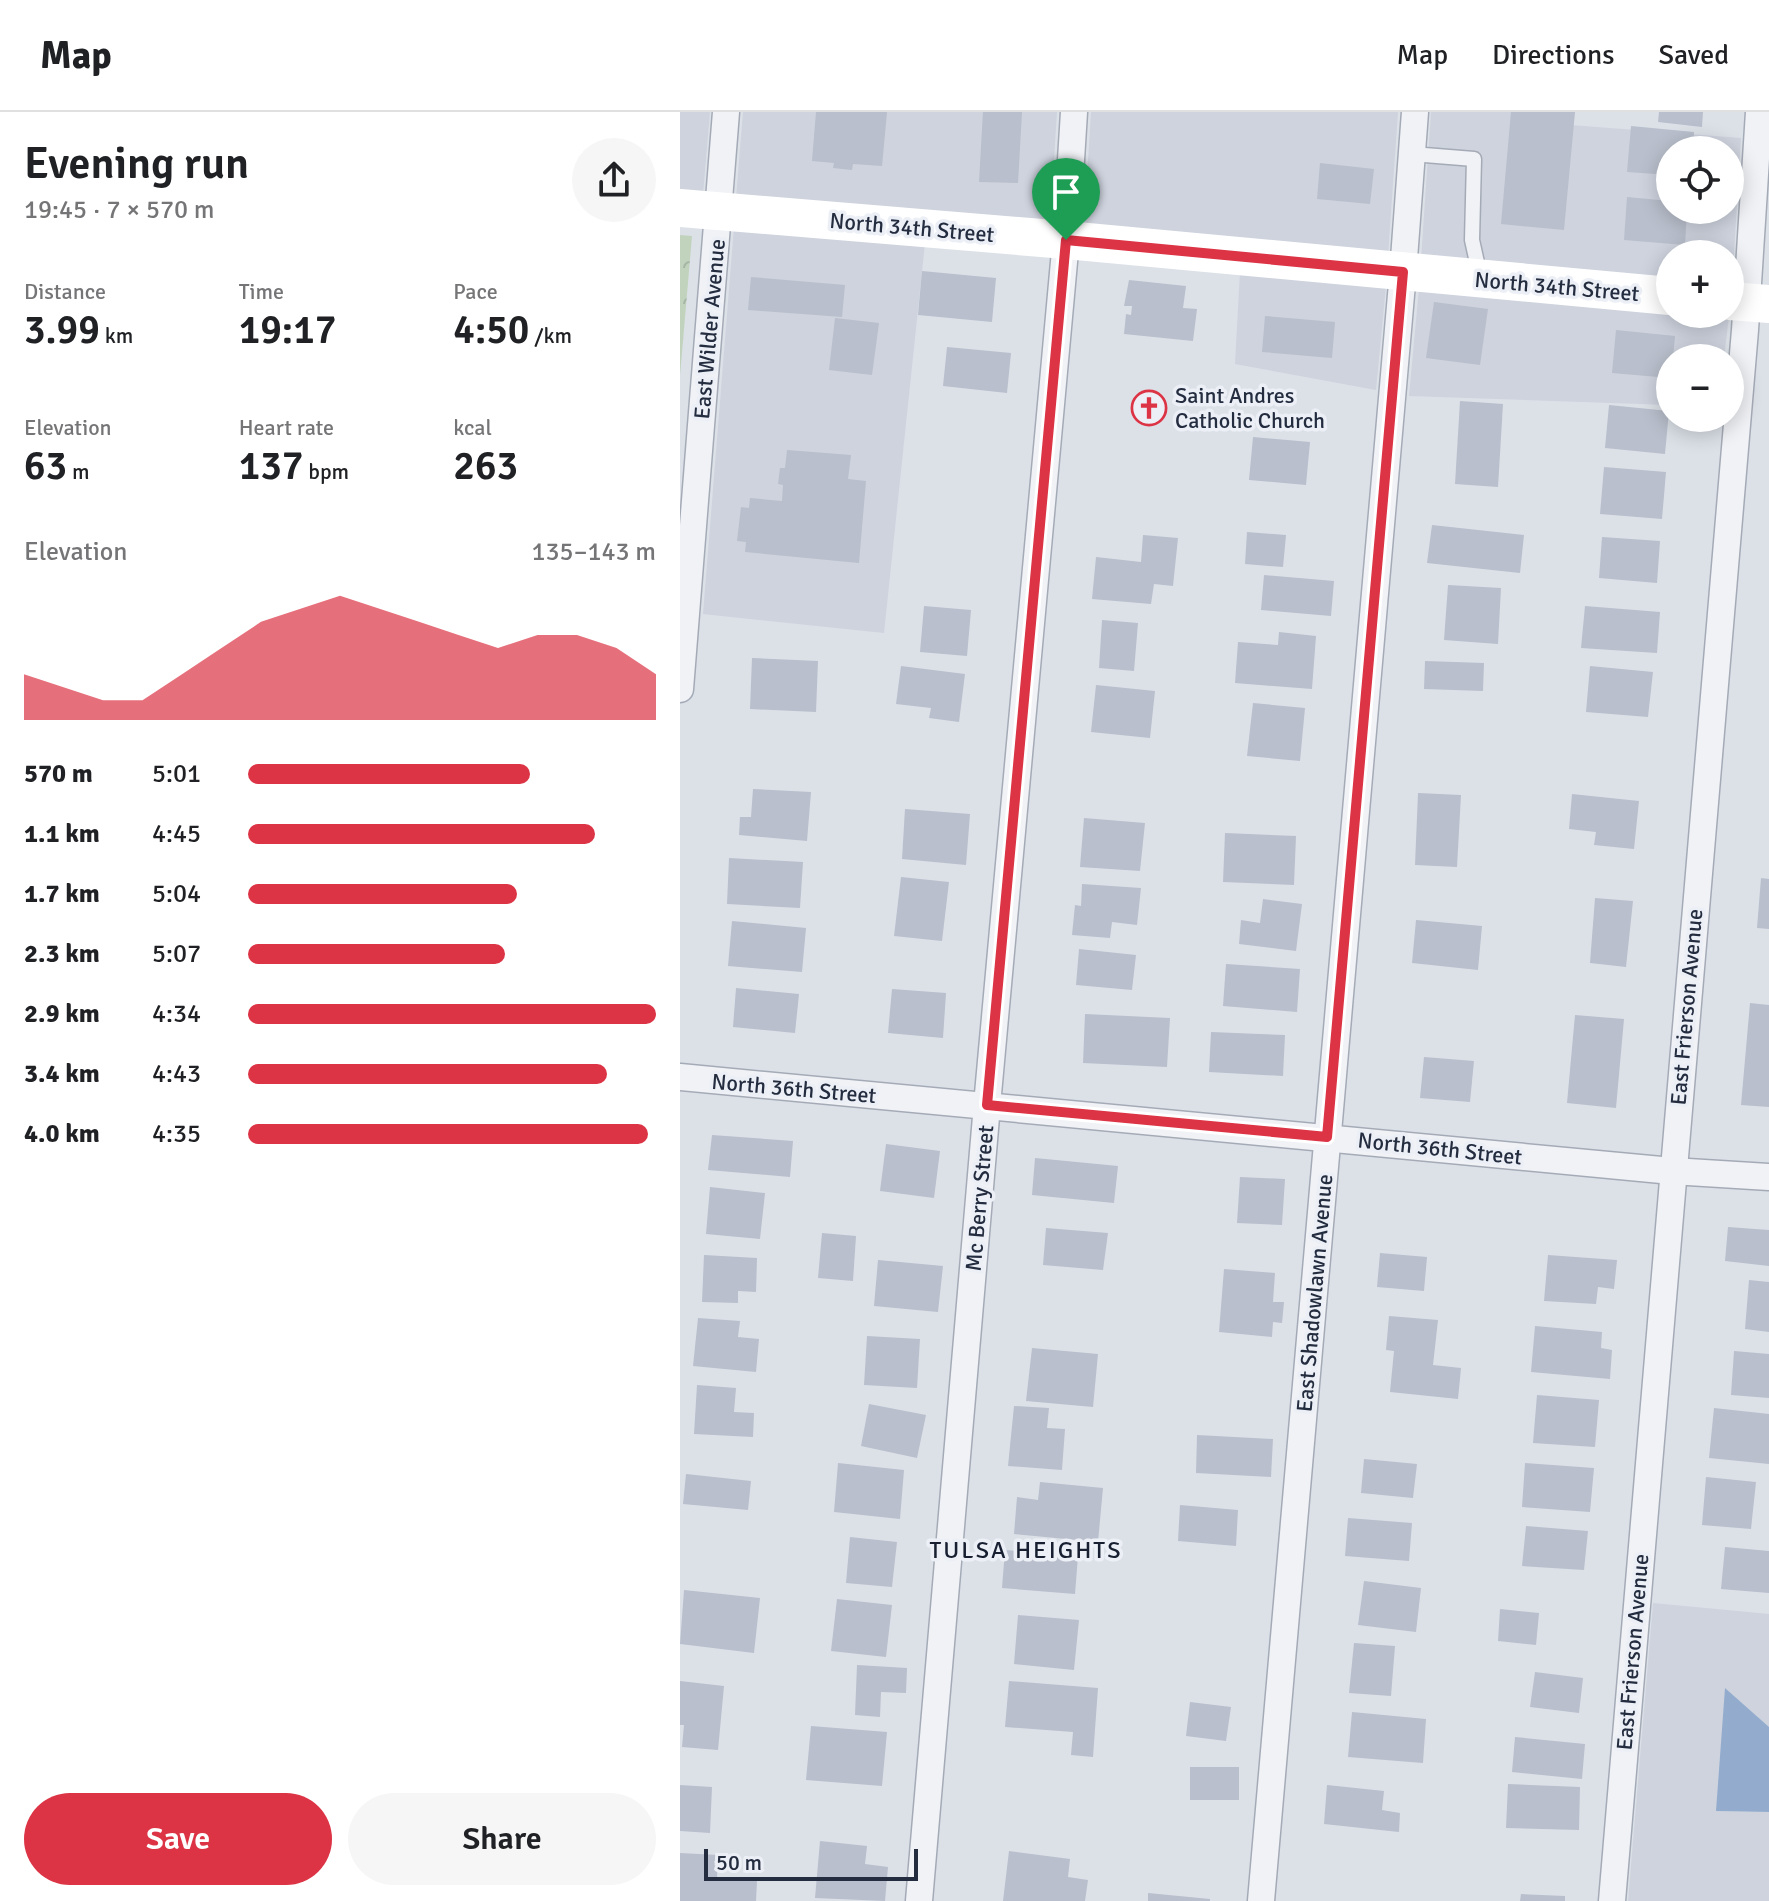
<!DOCTYPE html>
<html lang="en">
<head>
<meta charset="utf-8">
<style>
	:root { --surface:#fff; --page:#f6f6f6; --text:#202124; --muted:#757577; --line:#e0e0e0; --accent:#dc3345 }
	body { margin:0; font-family:Signika,sans-serif; background:var(--page); color:var(--text); height:100vh; display:flex; flex-direction:column; font-size:30px; white-space:nowrap }
	* { box-sizing:border-box; margin:0 }
	p { font-size:26px; color:var(--muted) }
	.icon { flex:none; width:44px; height:44px; fill:none; stroke:currentColor; stroke-width:2; stroke-linecap:round; stroke-linejoin:round }
	.map { position:relative; flex:1; overflow:hidden }
	.drawer { display:flex; flex-direction:column; background:var(--surface); width:680px }
	.drawer>* { flex:none }
	.tools { position:absolute; left:976px; top:24px; display:grid; gap:16px }
	.tools a { display:grid; place-items:center; width:88px; height:88px; border-radius:50%; background:var(--surface); box-shadow:0 4px 20px #0003; font-size:40px }
	.scale { position:absolute; left:24px; bottom:20px; width:214px; box-sizing:border-box; padding-left:8px; border:4px solid #242d40; border-top:0; font-size:22px; line-height:28px; white-space:nowrap; color:#242d40; -webkit-text-stroke:6px #ecf0f6; paint-order:stroke }
	.pin { position:absolute; display:grid; place-items:center; width:68px; height:68px; color:#fff; margin:-82px -34px; border-radius:50% 50% 50% 0; rotate:-45deg; box-shadow:0 0 8px #0007 }
	.pin .icon { rotate:45deg }
	.round { display:grid; place-items:center; flex:none; width:84px; height:84px; border-radius:42px; background:var(--page) }
	.head { display:flex; align-items:center; justify-content:space-between; height:136px; padding:0 24px }
	h1 { font-size:44px; font-weight:600; line-height:60px }
	.metrics { display:grid; grid-template-columns:repeat(3,1fr); gap:12px; height:136px; padding:8px 24px }
	.metrics div { display:grid; align-content:center }
	.metrics b { font-size:40px; font-weight:600 }
	.metrics small { font-size:22px; font-weight:400 }
	.metrics p { font-size:22px }
	.chart { height:224px; padding:16px 24px }
	.chart p { display:flex; justify-content:space-between }
	.chart svg { width:100%; height:144px; margin-top:8px; fill:var(--accent); opacity:.7 }
	.primary-button { display:flex; gap:16px; margin-top:auto; padding:16px 24px }
	.primary-button a { flex:1; height:92px; border-radius:48px; background:var(--accent); color:#fff; font-size:32px; font-weight:600; line-height:92px; text-align:center }
	.primary-button a+a { background:var(--page); color:var(--text) }
	ul { padding:0 24px; list-style:none; font-size:26px }
	li { display:grid; grid-template-columns:128px 96px 1fr; align-items:center; height:60px }
	li i { height:20px; border-radius:10px; background:var(--accent) }
	header { display:flex; align-items:center; gap:48px; box-sizing:border-box; height:112px; padding:0 40px; background:var(--surface); border-bottom:2px solid var(--line) }
	header strong { font-size:38px }
	nav { display:flex; gap:44px; margin-inline-start:auto; font-size:28px }
	main { display:flex; flex:1; min-height:0 }
	.map>svg:first-child { display:block }
	.built { fill:#ced3de; fill-rule:evenodd }
	.forest { fill:url(#forest-crowns) }
	.water { fill:#93accd }
	.building { fill:#b9bfcc }
	.lines { fill:none; stroke-linecap:round; stroke-linejoin:round }
	.lane-casing { stroke:#a5abb6; stroke-width:17 }
	.street-casing { stroke:#a5abb6; stroke-width:29 }
	.lane { stroke:#f0f2f6; stroke-width:14 }
	.street { stroke:#f0f2f6; stroke-width:26 }
	.secondary { stroke:#fff; stroke-width:38 }
	.route-casing { stroke:#fff; stroke-width:16 }
	.route { stroke:#dc3345; stroke-width:10 }
	.labels { text-anchor:middle; stroke-width:7; stroke-linejoin:round; paint-order:stroke }
	.street-label { font-size:22px; fill:#242d40; stroke:#ecf0f6 }
	.poi-label { font-size:22px; fill:#242d40; stroke:#ecf0f6; text-anchor:start }
	.neighbourhood-label { font-size:24px; letter-spacing:2px; fill:#171f31; stroke:#ecf0f6 }
</style>
</head>
<body>
<header>
<strong>Map</strong>
<nav><a>Map</a><a>Directions</a><a>Saved</a></nav>
</header>
<main>
<section class="drawer">
<div class="head"><div><h1>Evening run</h1><p>19:45 · 7 × 570 m</p></div><a class="round"><svg class="icon" aria-label="share" viewBox="0 0 24 24"><path d="M12 15V3M7 8l5-5 5 5M5 13v7h14v-7"/></svg></a></div>
<div class="metrics">
<div><p>Distance</p><b>3.99<small> km</small></b></div>
<div><p>Time</p><b>19:17</b></div>
<div><p>Pace</p><b>4:50<small> /km</small></b></div>
</div>
<div class="metrics">
<div><p>Elevation</p><b>63<small> m</small></b></div>
<div><p>Heart rate</p><b>137<small> bpm</small></b></div>
<div><p>kcal</p><b>263</b></div>
</div>
<div class="chart"><p><span>Elevation</span>135–143 m</p>
<svg viewBox="0 0 160 44" preserveAspectRatio="none"><path d="M0 44V30L10 34L20 38L30 38L40 30L50 22L60 14L70 10L80 6L90 10L100 14L110 18L120 22L130 18L140 18L150 22L160 30V44z"/></svg>
</div>
<ul>
<li><b>570 m</b>5:01<i style="width:69%"></i></li>
<li><b>1.1 km</b>4:45<i style="width:85%"></i></li>
<li><b>1.7 km</b>5:04<i style="width:66%"></i></li>
<li><b>2.3 km</b>5:07<i style="width:63%"></i></li>
<li><b>2.9 km</b>4:34<i style="width:100%"></i></li>
<li><b>3.4 km</b>4:43<i style="width:88%"></i></li>
<li><b>4.0 km</b>4:35<i style="width:98%"></i></li>
</ul>
<div class="primary-button"><a>Save</a><a>Share</a></div>
</section>
<div class="map">
<svg width="1089" height="1789" viewBox="0 0 1089 1789">
	<defs>
		<pattern id="forest-crowns" width="20" height="18" patternUnits="userSpaceOnUse" patternTransform="scale(2)"><rect width="20" height="18" fill="#c1d3bd"/><path d="M2 6a3 3 0 1 1 6 0M12 15a3 3 0 1 1 6 0" fill="none" stroke="#a6b5a4"/></pattern>
	</defs>
	<rect width="100%" height="100%" fill="#dce1e8"/>
	<g class="built">
		<path d="M0,0H30L23,83L0,81Z"/>
		<path d="M63,0H377L370,112L56,86Z"/>
		<path d="M411,0H718L708,144L404,115Z"/>
		<path d="M751,0H890V13L1061,26L1052,174L1050,142H990V169L741,147ZM990,38H1050V98H990Z"/>
		<path d="M54,115L245,131L204,521L23,502Z"/>
		<path d="M560,160L706,174L696,278L555,252Z"/>
		<path d="M739,176L990,202L1049,204L1044,246H990V293L729,284Z"/>
		<path d="M973,1491L1089,1502V1615L1046,1577L1037,1699L1089,1700V1789H948Z"/>
	</g>
	<path class="forest" d="M0,123L12,124L0,264Z"/>
	<path class="water" d="M1045,1576L1089,1615V1700L1036,1699Z"/>
	<g class="building">
		<path d="M136,0H207L202,54L173,52L172,58L153,56L154,51L132,49Z"/>
		<path d="M303,0H342L338,71L299,70Z"/>
		<path d="M831,0H895L884,118L821,112Z"/>
		<path d="M979,0H1023L1022,15L978,10Z"/>
		<path d="M951,14L1014,20L1013,38H990V63L947,60Z"/>
		<path d="M640,51L694,57L690,92L637,87Z"/>
		<path d="M947,85L990,89V98H1007L1005,133L944,128Z"/>
		<path d="M242,159L316,166L312,210L238,203Z"/>
		<path d="M71,165L165,173L162,205L68,198Z"/>
		<path d="M449,168L506,174L503,196L517,197L513,229L444,222L446,202L451,203L452,194H444Z"/>
		<path d="M754,190L808,197L800,253L746,246Z"/>
		<path d="M585,204L655,210L652,246L582,240Z"/>
		<path d="M155,206L199,211L192,263L149,258Z"/>
		<path d="M936,218L995,224L993,246H990V266L932,261Z"/>
		<path d="M267,235L331,241L327,281L263,274Z"/>
		<path d="M780,289L823,292L818,375L775,372Z"/>
		<path d="M929,293L989,299L985,342L925,336Z"/>
		<path d="M573,325L630,330L626,373L569,368Z"/>
		<path d="M107,338L171,343L168,367L186,369L179,451L65,440L66,430L57,429L61,395L69,396L70,386L102,389L103,373L98,372L100,356H105Z"/>
		<path d="M924,355L986,360L982,407L920,402Z"/>
		<path d="M752,413L844,423L840,461L747,451Z"/>
		<path d="M567,420L606,423L603,455L565,452Z"/>
		<path d="M463,423L498,426L493,474L474,472L471,492L412,487L416,445L461,450Z"/>
		<path d="M922,425L980,429L977,471L919,466Z"/>
		<path d="M584,463L654,469L651,504L581,498Z"/>
		<path d="M768,473L821,476L818,532L764,528Z"/>
		<path d="M244,494L291,498L287,544L240,540Z"/>
		<path d="M905,494L980,500L977,541L901,536Z"/>
		<path d="M422,508L458,511L454,559L419,556Z"/>
		<path d="M599,520L636,524L632,577L555,571L558,530L598,533Z"/>
		<path d="M72,546L138,549L136,600L70,597Z"/>
		<path d="M745,549L804,551L803,579L744,577Z"/>
		<path d="M221,554L285,562L279,610L249,606L251,596L216,592Z"/>
		<path d="M910,554L973,560L968,605L906,600Z"/>
		<path d="M416,573L475,579L470,626L411,620Z"/>
		<path d="M573,591L625,596L620,649L567,644Z"/>
		<path d="M73,677L131,680L127,729L59,723L60,705H71Z"/>
		<path d="M738,681L781,683L777,755L735,753Z"/>
		<path d="M892,682L959,689L954,737L914,733L916,720L889,717Z"/>
		<path d="M225,697L290,702L286,753L222,747Z"/>
		<path d="M404,706L465,711L460,759L400,755Z"/>
		<path d="M545,721L616,724L614,773L543,770Z"/>
		<path d="M49,746L123,750L120,796L47,792Z"/>
		<path d="M221,765L269,770L262,829L214,824Z"/>
		<path d="M1081,766L1089,767V817L1077,816Z"/>
		<path d="M402,772L461,776L457,813L432,810L430,826L392,823L395,793L401,794Z"/>
		<path d="M915,786L953,789L946,855L910,851Z"/>
		<path d="M583,787L622,792L616,839L559,832L561,808L580,811Z"/>
		<path d="M736,808L802,814L798,858L732,851Z"/>
		<path d="M52,809L126,816L122,860L48,854Z"/>
		<path d="M399,837L456,843L452,878L396,873Z"/>
		<path d="M546,852L620,857L617,900L543,894Z"/>
		<path d="M56,876L119,882L115,921L53,915Z"/>
		<path d="M212,877L266,881L263,926L208,921Z"/>
		<path d="M1070,891L1089,893V995L1061,993Z"/>
		<path d="M405,902L490,906L487,955L403,951Z"/>
		<path d="M895,903L944,907L936,996L887,991Z"/>
		<path d="M531,920L605,923L603,964L529,960Z"/>
		<path d="M744,945L794,949L790,990L740,986Z"/>
		<path d="M32,1023L113,1029L110,1065L28,1058Z"/>
		<path d="M206,1032L260,1039L254,1086L200,1079Z"/>
		<path d="M355,1046L438,1054L434,1091L352,1083Z"/>
		<path d="M560,1065L605,1067L602,1113L557,1111Z"/>
		<path d="M30,1075L85,1081L80,1127L26,1122Z"/>
		<path d="M1048,1115L1089,1118V1154L1045,1149Z"/>
		<path d="M366,1116L428,1121L423,1158L363,1153Z"/>
		<path d="M142,1121L176,1124L173,1169L138,1166Z"/>
		<path d="M700,1141L747,1145L744,1179L697,1175Z"/>
		<path d="M24,1143L77,1146L76,1180L58,1179V1191L22,1190Z"/>
		<path d="M868,1143L937,1148L934,1177L918,1175L916,1192L864,1189Z"/>
		<path d="M198,1148L263,1154L258,1200L194,1194Z"/>
		<path d="M544,1157L595,1161L593,1190H604L602,1211L593,1210L592,1225L539,1220Z"/>
		<path d="M1069,1168L1089,1170V1220L1065,1217Z"/>
		<path d="M709,1204L758,1208L753,1253L781,1256L778,1287L710,1280L714,1239L706,1238Z"/>
		<path d="M18,1206L60,1209L58,1225L79,1227L76,1260L13,1254Z"/>
		<path d="M855,1214L922,1220L921,1236L932,1238L930,1267L851,1260Z"/>
		<path d="M187,1224L240,1227L237,1276L184,1273Z"/>
		<path d="M352,1236L418,1242L413,1295L346,1289Z"/>
		<path d="M1054,1239L1089,1242V1286L1051,1283Z"/>
		<path d="M17,1273L56,1276L54,1300L74,1301L73,1325L14,1322Z"/>
		<path d="M857,1283L919,1288L915,1335L853,1331Z"/>
		<path d="M189,1292L246,1303L237,1346L181,1334Z"/>
		<path d="M334,1294L369,1296L367,1316L385,1317L382,1358L328,1354Z"/>
		<path d="M1034,1296L1089,1302V1352L1029,1346Z"/>
		<path d="M517,1323L593,1327L591,1365L516,1361Z"/>
		<path d="M684,1347L737,1352L733,1386L681,1381Z"/>
		<path d="M158,1351L224,1358L220,1407L154,1400Z"/>
		<path d="M845,1351L914,1356L910,1400L842,1395Z"/>
		<path d="M6,1362L71,1369L68,1398L3,1392Z"/>
		<path d="M1026,1365L1076,1370L1071,1417L1022,1413Z"/>
		<path d="M360,1370L423,1376L418,1430L334,1422L337,1385L358,1388Z"/>
		<path d="M500,1393L558,1398L556,1434L498,1429Z"/>
		<path d="M668,1406L732,1411L729,1449L665,1444Z"/>
		<path d="M846,1414L908,1419L904,1458L842,1454Z"/>
		<path d="M170,1425L217,1430L212,1475L166,1471Z"/>
		<path d="M1045,1435L1089,1439V1481L1041,1477Z"/>
		<path d="M325,1438L398,1444L395,1482L322,1476Z"/>
		<path d="M684,1469L741,1476L736,1520L678,1513Z"/>
		<path d="M4,1478L80,1486L74,1541L0,1532Z"/>
		<path d="M157,1487L212,1493L206,1545L151,1539Z"/>
		<path d="M820,1497L859,1501L856,1533L818,1529Z"/>
		<path d="M338,1503L399,1508L394,1558L334,1552Z"/>
		<path d="M674,1531L715,1534L711,1584L669,1581Z"/>
		<path d="M177,1553L227,1556L226,1581L201,1580L200,1605L175,1603Z"/>
		<path d="M855,1560L903,1566L899,1601L850,1595Z"/>
		<path d="M0,1569L44,1574L38,1638L2,1635L4,1613H0Z"/>
		<path d="M329,1569L418,1576L413,1645L391,1643L393,1620L325,1615Z"/>
		<path d="M510,1590L551,1595L546,1629L506,1624Z"/>
		<path d="M672,1600L746,1607L743,1651L668,1645Z"/>
		<path d="M131,1614L207,1620L202,1674L126,1668Z"/>
		<path d="M835,1625L905,1632L902,1667L832,1660Z"/>
		<rect x="510" y="1655" width="49" height="33"/>
		<path d="M828,1672L900,1675L899,1718L826,1716Z"/>
		<path d="M0,1673L32,1675L30,1721L0,1719Z"/>
		<path d="M647,1673L704,1679L702,1698L720,1701L719,1720L644,1712Z"/>
		<path d="M140,1729L187,1734L185,1752L208,1755L205,1789L135,1786Z"/>
		<path d="M329,1739L390,1747L388,1765L408,1768L405,1789H323Z"/>
		<path d="M0,1741L38,1743L37,1767L77,1769L76,1789H0Z"/>
		<path d="M468,1781L530,1787V1789H468Z"/>
		<path d="M841,1782L885,1784V1789H840Z"/>
	</g>
	<g class="lines">
		<g class="lane-casing">
			<path id="lane" d="M732,42L794,47L792,128L800,164"/>
		</g>
		<g class="street-casing">
			<g id="street">
				<path d="M0,577L46,0"/>
				<path d="M0,965L992,1059L1089,1065"/>
				<path d="M239,1789L307,993L386,128L394,0"/>
				<path d="M581,1789L723,160L735,0"/>
				<path d="M932,1789L1065,218L1079,0"/>
			</g>
		</g>
		<use href="#lane" class="lane"/>
		<use href="#street" class="street"/>
		<g class="secondary">
			<path d="M0,96L386,128L990,184"/>
			<path d="M1050,189L1089,192"/>
		</g>
	</g>
	<g class="lines">
		<g class="route-casing">
			<path id="route" d="M386,128L723,160L647,1025L307,993Z"/>
		</g>
		<use href="#route" class="route"/>
	</g>
	<defs>
		<g id="church-ring" transform="scale(1.8)"><circle r="9.5" fill="#ecf0f6" stroke="#dc3345" stroke-width="1.5"/><path d="M-1.2-6h2.4v3.5h3.3v2.4h-3.3V6h-2.4V-.1h-3.3v-2.4h3.3Z" fill="#dc3345"/></g>
	</defs>
	<g fill-rule="evenodd">
		<use href="#church-ring" x="469" y="296"/>
	</g>
	<g class="labels">
		<g class="street-label">
			<text transform="translate(232 115) rotate(5)" y="8">North 34th Street</text>
			<text transform="translate(877 174) rotate(5)" y="8">North 34th Street</text>
			<text transform="translate(29 217) rotate(-85)" y="8">East Wilder Avenue</text>
			<text transform="translate(1006 895) rotate(-85)" y="8">East Frierson Avenue</text>
			<text transform="translate(114 976) rotate(5)" y="8">North 36th Street</text>
			<text transform="translate(760 1036) rotate(6)" y="8">North 36th Street</text>
			<text transform="translate(299 1086) rotate(-85)" y="8">Mc Berry Street</text>
			<text transform="translate(634 1181) rotate(-85)" y="8">East Shadowlawn Avenue</text>
			<text transform="translate(952 1540) rotate(-85)" y="8">East Frierson Avenue</text>
		</g>
		<g class="poi-label">
			<text x="495" y="291">Saint Andres<tspan x="495" dy="25">Catholic Church</tspan></text>
		</g>
		<g class="neighbourhood-label">
			<text x="346" y="1446">TULSA HEIGHTS</text>
		</g>
	</g>
</svg>
<div class="tools">
<a><svg class="icon" aria-label="locate" viewBox="0 0 24 24"><circle cx="12" cy="12" r="6"/><path d="M12 2v4M12 18v4M2 12h4M18 12h4"/></svg></a>
<a>+</a>
<a>−</a>
</div>
<div class="scale">50 m</div>
<div class="pin" style="left:386px;top:128px;background:#1e9e55"><svg class="icon" aria-label="arrive" viewBox="0 0 24 24"><path d="M6 21V4h12l-3 4 3 4H6"/></svg></div>
</div>
</main>
</body>
</html>
